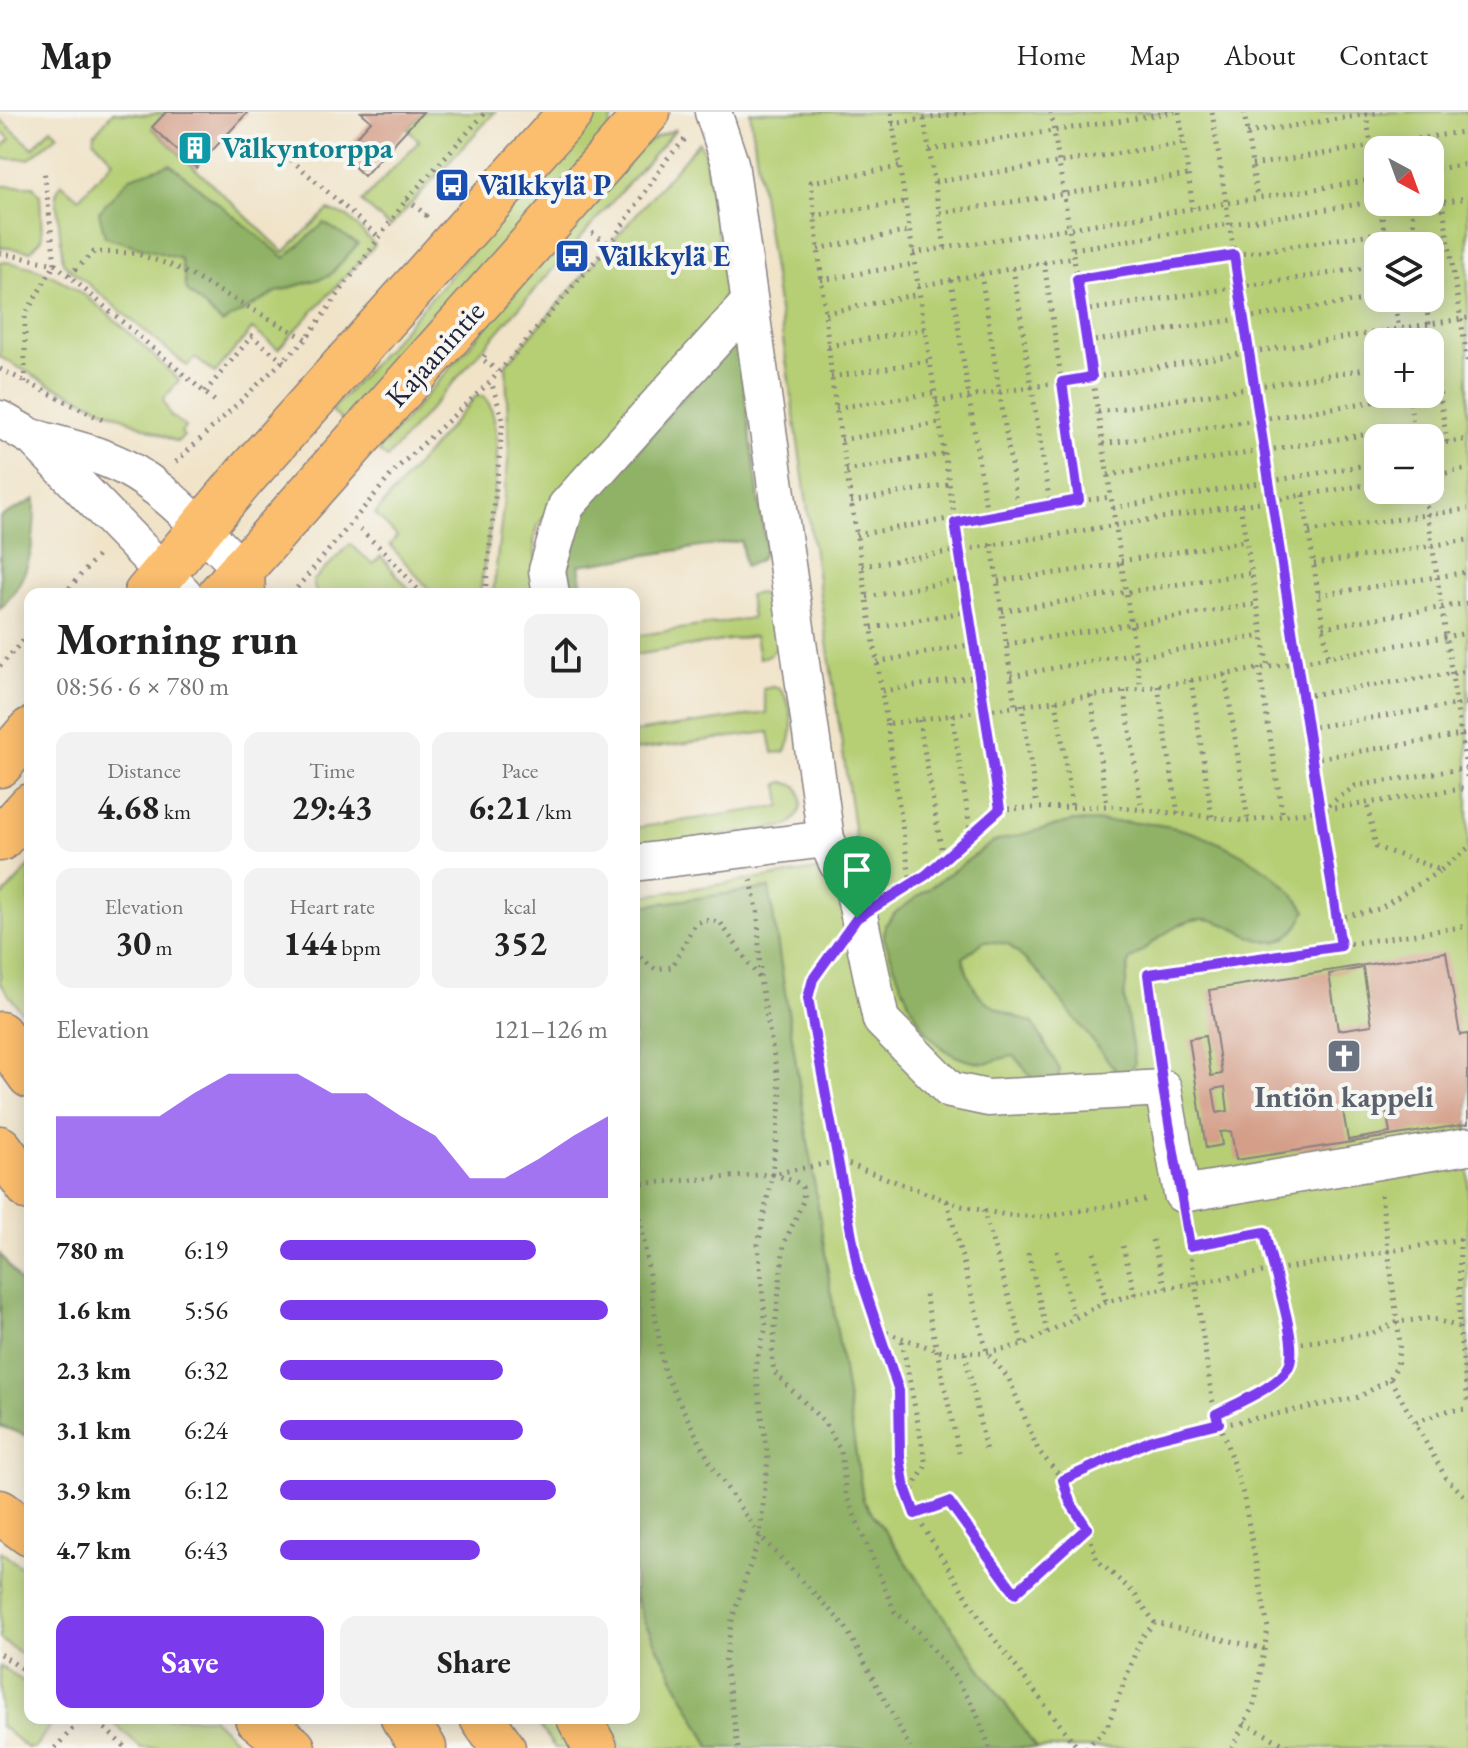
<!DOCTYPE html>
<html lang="en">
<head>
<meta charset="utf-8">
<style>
	:root { --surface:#fff; --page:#f2f2f2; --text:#222; --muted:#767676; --line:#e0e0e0; --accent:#7c3aed }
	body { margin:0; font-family:"EB Garamond",serif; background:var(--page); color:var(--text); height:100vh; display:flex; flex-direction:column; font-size:30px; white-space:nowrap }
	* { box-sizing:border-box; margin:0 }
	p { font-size:26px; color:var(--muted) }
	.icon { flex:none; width:44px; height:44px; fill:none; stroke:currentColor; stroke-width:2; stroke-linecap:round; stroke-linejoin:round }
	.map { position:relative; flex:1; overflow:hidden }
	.side { position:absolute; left:24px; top:476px; width:616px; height:1136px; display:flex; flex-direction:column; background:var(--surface); border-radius:16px; box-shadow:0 4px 20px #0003 }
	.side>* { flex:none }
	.needle { width:52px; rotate:139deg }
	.buttons { position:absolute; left:1364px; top:24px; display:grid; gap:16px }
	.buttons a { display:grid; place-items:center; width:80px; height:80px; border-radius:16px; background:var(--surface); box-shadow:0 4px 20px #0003; font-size:40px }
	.pin { position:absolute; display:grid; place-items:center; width:68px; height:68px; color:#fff; margin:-82px -34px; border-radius:50% 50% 50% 0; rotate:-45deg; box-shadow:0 0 8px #0007 }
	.pin .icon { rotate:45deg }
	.round { display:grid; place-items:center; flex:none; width:84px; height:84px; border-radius:16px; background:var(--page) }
	.headline { display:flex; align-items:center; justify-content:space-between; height:136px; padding:0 32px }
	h1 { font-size:44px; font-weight:700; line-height:60px }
	.figures { display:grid; grid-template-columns:repeat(3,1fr); gap:12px; height:136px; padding:8px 32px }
	.figures div { display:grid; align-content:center; border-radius:16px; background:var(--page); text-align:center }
	.figures b { font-size:34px; font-weight:700 }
	.figures small { font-size:22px; font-weight:400 }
	.figures p { font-size:22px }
	.chart { height:224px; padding:16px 32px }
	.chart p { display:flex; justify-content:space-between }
	.chart svg { width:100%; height:144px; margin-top:8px; fill:var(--accent); opacity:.7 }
	.cta { display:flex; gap:16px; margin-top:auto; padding:16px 32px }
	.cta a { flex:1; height:92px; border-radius:16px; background:var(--accent); color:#fff; font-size:32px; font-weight:700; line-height:92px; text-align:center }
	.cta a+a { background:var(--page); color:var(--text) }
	ul { padding:0 32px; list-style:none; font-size:26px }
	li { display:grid; grid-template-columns:128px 96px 1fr; align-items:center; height:60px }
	li i { height:20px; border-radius:10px; background:var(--accent) }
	header { display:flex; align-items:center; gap:48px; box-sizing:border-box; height:112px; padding:0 40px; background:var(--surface); border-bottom:2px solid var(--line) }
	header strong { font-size:38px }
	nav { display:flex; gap:44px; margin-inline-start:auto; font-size:28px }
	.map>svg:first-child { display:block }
	.green { fill:#b6cf75; stroke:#6c7858; stroke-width:2; fill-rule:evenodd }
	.forest { fill:#90b266; stroke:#596a50; stroke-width:2 }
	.building { fill:#d49e88; fill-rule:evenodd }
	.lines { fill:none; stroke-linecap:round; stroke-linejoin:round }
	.minor-casing { stroke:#898282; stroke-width:39 }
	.major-casing { stroke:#898282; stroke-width:47 }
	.highway-casing { stroke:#898282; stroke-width:47 }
	.path { stroke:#898282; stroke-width:5; stroke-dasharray:2 6; stroke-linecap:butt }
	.minor { stroke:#fff; stroke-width:36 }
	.major { stroke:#fbbd6e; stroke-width:44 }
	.highway { stroke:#fbbd6e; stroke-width:44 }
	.route-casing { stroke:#fff; stroke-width:16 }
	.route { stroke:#7c3aed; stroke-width:10 }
	.labels { text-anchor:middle; stroke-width:8; stroke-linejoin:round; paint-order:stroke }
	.culture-label { font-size:30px; font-weight:bold; fill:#0d838f; stroke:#f6f6f2; text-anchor:start }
	.transit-label { font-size:30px; font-weight:bold; fill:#164399; stroke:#f6f6f2; text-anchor:start }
	.street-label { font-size:30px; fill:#22223b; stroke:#f6f6f2 }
	.worship-label { font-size:30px; font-weight:bold; fill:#5b616d; stroke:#f6f6f2 }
</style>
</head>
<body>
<header>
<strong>Map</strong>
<nav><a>Home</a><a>Map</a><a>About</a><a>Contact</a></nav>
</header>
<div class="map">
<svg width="1468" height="1636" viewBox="0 0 1468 1636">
	<rect width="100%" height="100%" fill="#f6f6f2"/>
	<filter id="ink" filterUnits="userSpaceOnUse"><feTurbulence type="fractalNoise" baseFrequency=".0125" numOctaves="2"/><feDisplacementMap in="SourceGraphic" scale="16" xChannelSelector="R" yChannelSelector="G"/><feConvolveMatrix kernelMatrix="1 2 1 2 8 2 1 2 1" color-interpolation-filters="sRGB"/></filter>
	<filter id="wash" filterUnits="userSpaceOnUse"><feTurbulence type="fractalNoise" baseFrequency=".006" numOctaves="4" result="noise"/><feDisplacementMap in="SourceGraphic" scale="32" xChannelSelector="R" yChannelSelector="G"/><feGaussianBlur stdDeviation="1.8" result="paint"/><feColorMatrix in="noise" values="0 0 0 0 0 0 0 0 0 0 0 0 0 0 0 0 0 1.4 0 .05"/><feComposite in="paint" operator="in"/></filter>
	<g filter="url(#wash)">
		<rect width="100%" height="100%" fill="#f0e3c8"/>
		<g class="green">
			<path d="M113,0L147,3L166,0L152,16L284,140L328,98L348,105L375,133L278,237L252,217L215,261L195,246L187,254L63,151L56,82L61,71L79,86L113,49L94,28V22Z"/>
			<path d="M423,0H495L390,115L362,90L419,29L407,17Z"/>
			<path d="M595,0H614L608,19L349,314L331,299Z"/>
			<path d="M750,0H1468V1636H1036L863,1388L769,776L634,795V785L838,755L861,764ZM1378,38H1430V90H1378ZM1378,134H1430V186H1378ZM1378,230H1430V282H1378ZM1378,326H1430V378H1378Z"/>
			<path d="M0,7L33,36L51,16L58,23L29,47H1L0,38L10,27L0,17Z"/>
			<path d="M676,17L387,346L378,339L643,34L656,25Z"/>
			<path d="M699,30L704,39L726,174L719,204L539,411L534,428L539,482H493L509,342L506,252Z"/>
			<path d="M0,74H33L40,83L42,127L31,139L0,135Z"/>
			<path d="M0,150C69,151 130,224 179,268L163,288L170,303L186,315L181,320L184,324L177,330L47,271L0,245Z"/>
			<path d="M476,284H484C513,317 485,438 480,482H433L390,433L397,424L375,402Z"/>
			<path d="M350,432L373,452L381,444L413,482H316L313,469Z"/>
			<path d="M760,481L773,491C776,512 788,543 759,546L755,524L634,543V524L752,506L749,483Z"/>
			<path d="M772,575L779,576C793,590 797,625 784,640L773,641L769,620L634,638V620L767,601L763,577Z"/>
			<path d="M784,670L797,674C806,689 801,703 788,714L634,736V716L781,694L778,672Z"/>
			<path d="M30,754V911L0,871V787Z"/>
			<path d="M0,1439L30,1462V1548L0,1527Z"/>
			<path d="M634,1481L644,1509L711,1636H621L604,1606H634Z"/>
			<path d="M0,1554L30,1574V1606H55L35,1636H27L0,1613Z"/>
			<path d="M109,1606H212L244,1636H141Z"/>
			<path d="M534,1606H565L581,1636H555Z"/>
		</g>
		<g class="forest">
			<path d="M170,52L285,146L324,111L358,132L329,164L279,179L222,211L187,179L181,147L105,125L99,100L130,65Z"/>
			<path d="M733,228L739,239L766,438L761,447L745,455L741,429L579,453L582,476L571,478L563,470L562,426Z"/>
			<path d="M35,387C35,430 32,464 0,497V405Z"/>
			<path d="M1073,709C1102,710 1132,709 1160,713C1209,720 1280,756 1306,799C1278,862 1240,809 1205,807C1178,805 1149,835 1129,849L1124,886L1135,951L1130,962L1118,961L1038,860L1008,832L984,829L963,846C974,892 993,896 1033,911L1060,958L1057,969H1035L1014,944C1004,944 993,951 984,951C920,949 903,873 884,826L885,813L895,801L993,730Z"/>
			<path d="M769,776L863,1388L1036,1636H711L644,1509L634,1481V795Z"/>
			<path d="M0,1142L30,1183V1325L0,1314Z"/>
		</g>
		<g id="blocks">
			<g class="building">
				<path d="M166,0H248L196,56L152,15Z"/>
				<path d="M361,0H423L364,64L341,42L371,9Z"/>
				<path d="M1446,840L1460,923L1468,922V1012L1236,1048L1231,1019L1220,1020L1222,1033L1206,1036L1189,927L1205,924L1211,964L1222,962L1209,878ZM1363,856L1372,913L1338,918L1329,862ZM1225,975L1228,999L1217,1001L1213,977ZM1384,986L1390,1021L1348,1028L1342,993Z"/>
			</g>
		</g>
	</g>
	<g filter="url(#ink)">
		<use href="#blocks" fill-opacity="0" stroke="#898282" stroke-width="2"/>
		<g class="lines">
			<g class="minor-casing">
				<g id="minor">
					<path d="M713,0L730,51L826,727L837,751L851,766L881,908L950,978L988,986L1163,976L1182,1082L1468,1034"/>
					<path d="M0,307L33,326L184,482"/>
					<path d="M35,326C65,334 96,341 124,355C169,378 205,422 242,457"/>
					<path d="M551,482L547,458L566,394L747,193"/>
					<path d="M634,751L826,727"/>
				</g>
			</g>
			<g class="major-casing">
				<g id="major">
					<path d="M146,482L245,364L571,0"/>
					<path d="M220,482L648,0"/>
					<path d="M0,653L30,618"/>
					<path d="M0,727L30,694"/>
				</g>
			</g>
			<g class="highway-casing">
				<g id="highway">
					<path d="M242,457L243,482"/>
					<path d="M0,922L30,964"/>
					<path d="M0,1036L30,1077"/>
					<path d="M0,1400L30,1422"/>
					<path d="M257,1606L293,1636"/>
					<path d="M403,1606L424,1636"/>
					<path d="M482,1606L503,1636"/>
					<path d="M579,1606L595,1636"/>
				</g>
			</g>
			<g class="path">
				<path d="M1051,0L1141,577"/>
				<path d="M1179,0L1193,96"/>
				<path d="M1212,0L1341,834"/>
				<path d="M1244,0L1257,86"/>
				<path d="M1366,1L1378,79"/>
				<path d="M924,7L945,136"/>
				<path d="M892,12L969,0"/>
				<path d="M1247,21L1382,0"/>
				<path d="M279,37L381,127"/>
				<path d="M929,38L1175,0"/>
				<path d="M1252,53L1468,19"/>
				<path d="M899,55L811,70L833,276L887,612L1141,577L1468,521"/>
				<path d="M1430,58L1468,52"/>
				<path d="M935,70L1184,31"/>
				<path d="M407,87L426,103L429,99"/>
				<path d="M1442,89L1468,252"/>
				<path d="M1380,90L1386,134"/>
				<path d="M1411,94L1417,134"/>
				<path d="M1381,98L1468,86"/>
				<path d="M940,101L1188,63"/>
				<path d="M814,104L905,90"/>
				<path d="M592,121L610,132"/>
				<path d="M818,137L909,119"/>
				<path d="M1073,137L1378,89"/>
				<path d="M0,141L55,152L217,291"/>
				<path d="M913,141L1378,67"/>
				<path d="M1044,150L1079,388"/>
				<path d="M1013,156L1050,392"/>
				<path d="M981,162L1018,397"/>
				<path d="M69,163L94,140L134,141L174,154L306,227"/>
				<path d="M1077,167L1384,120"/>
				<path d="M821,168L914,152"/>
				<path d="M951,168L987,403"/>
				<path d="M918,174L1074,145"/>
				<path d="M1394,186L1401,230"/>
				<path d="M1425,186L1447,330"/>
				<path d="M1082,199L1378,154"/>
				<path d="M825,201L919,182"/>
				<path d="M1087,230L1378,186"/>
				<path d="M828,234L925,217"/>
				<path d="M485,243L482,247L498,259"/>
				<path d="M0,257L103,308"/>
				<path d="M831,265L929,249"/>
				<path d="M25,271V203L55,152L44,57"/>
				<path d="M205,280L252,224L284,250"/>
				<path d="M1409,283L1415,326"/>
				<path d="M936,290L1468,206"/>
				<path d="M836,296L934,281"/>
				<path d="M1098,300L1378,255"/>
				<path d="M841,328L939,311"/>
				<path d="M1103,332L1409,284"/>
				<path d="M1430,333L1468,327"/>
				<path d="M176,350L306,227L407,87L486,0"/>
				<path d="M846,359L944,342"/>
				<path d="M1108,363L1414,315"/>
				<path d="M1430,364L1468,357"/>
				<path d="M1424,378L1468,670"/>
				<path d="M1303,383L1328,545"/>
				<path d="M851,390L949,372"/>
				<path d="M1240,393L1268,555"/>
				<path d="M1113,396L1378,351"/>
				<path d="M955,411L1018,397L1111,385"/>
				<path d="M360,418L385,440L422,482"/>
				<path d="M1309,420L1468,397"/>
				<path d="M856,423L954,406"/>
				<path d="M992,432L1015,593"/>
				<path d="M1121,449L1246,429"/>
				<path d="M1314,452L1468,428"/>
				<path d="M862,454L1378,371"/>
				<path d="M998,469L1121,452"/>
				<path d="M64,482L100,441"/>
				<path d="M292,482L397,356L491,269L610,132L668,46L688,24"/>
				<path d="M485,482L503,308L491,269"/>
				<path d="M1319,483L1468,460"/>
				<path d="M867,485L964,467"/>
				<path d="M1002,499L1252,461"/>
				<path d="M1323,515L1468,491"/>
				<path d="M872,516L969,499"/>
				<path d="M1007,532L1257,492"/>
				<path d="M1136,545L1262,524"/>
				<path d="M877,550L974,532"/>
				<path d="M0,554L30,521"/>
				<path d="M1259,556L1283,706"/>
				<path d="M1225,562L1248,709"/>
				<path d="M1011,564L1135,541"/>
				<path d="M1191,568L1212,705"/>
				<path d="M1158,574L1178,702"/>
				<path d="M882,579L979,564"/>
				<path d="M1124,579L1142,698"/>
				<path d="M1091,584L1107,694"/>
				<path d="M1303,584L1468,559"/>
				<path d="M1056,588L1072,694"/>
				<path d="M1022,592L1037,695"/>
				<path d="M952,602L971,722"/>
				<path d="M919,608L943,747"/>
				<path d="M887,612L911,773"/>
				<path d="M1307,616L1468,591"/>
				<path d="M1312,647L1468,622"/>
				<path d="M1000,697L1107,694L1248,709L1468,676"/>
				<path d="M1322,698L1355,674L1467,656"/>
				<path d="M1441,758L1468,736"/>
				<path d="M887,788L926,763L1000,697L891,0"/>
				<path d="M1337,806L1379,797L1441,758L1376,735L1367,692"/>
				<path d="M834,837L813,867L808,886L858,1157L899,1279L904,1372L915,1402L986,1516L1078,1636"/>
				<path d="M634,841L655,857L672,855L694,814L702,808L720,810L759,866"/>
				<path d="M1159,945L1148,862L1468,814"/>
				<path d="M773,1062L796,1070L802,1075L804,1087L784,1132L772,1244L774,1260L824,1310L841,1339L846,1383L895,1500L917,1518L953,1562L974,1595L990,1636"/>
				<path d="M634,1066L664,1260L712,1354L760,1424L845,1514L910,1636"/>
				<path d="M635,1072L772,1062L840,1049L961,1094L1006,1103L1043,1105L1150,1087"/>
				<path d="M947,1089L987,1240L1009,1267L1038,1338L1063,1368"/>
				<path d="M983,1098L1023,1233"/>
				<path d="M1187,1114L1212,1287L1243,1382L1268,1516L1255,1590L1232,1636"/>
				<path d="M1460,1127L1459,1215L1468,1290"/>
				<path d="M1152,1128L1166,1176"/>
				<path d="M1123,1134L1135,1183"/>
				<path d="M1190,1134L1265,1120C1270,1152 1300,1229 1289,1254C1280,1273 1235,1292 1216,1302"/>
				<path d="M1057,1139L1074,1206"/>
				<path d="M1094,1140L1106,1190"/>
				<path d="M1028,1141L1047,1220"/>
				<path d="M925,1183L959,1341"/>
				<path d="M879,1218L945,1241L987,1240L1023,1233L1106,1190L1148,1179L1468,1126"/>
				<path d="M902,1229L926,1353L909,1384"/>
				<path d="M1294,1232L1373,1221L1398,1210L1430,1206L1459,1215"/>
				<path d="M965,1241L986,1339"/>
				<path d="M1390,1267L1446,1366L1468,1387"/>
				<path d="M1416,1310L1445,1299L1468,1297"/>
				<path d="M915,1402L949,1390L1015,1481L1087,1416"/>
				<path d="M1155,1511L1134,1481L1097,1448L1087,1416L1070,1390L1063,1368L1154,1327L1359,1285L1390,1267L1397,1254L1400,1231L1381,1082"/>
				<path d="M0,1542L30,1562"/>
				<path d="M93,1606L126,1636"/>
				<path d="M1244,1611L1291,1636"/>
				<path d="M55,1636L82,1606"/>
				<path d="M738,1636L725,1551L732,1507L760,1424L768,1347L755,1254L766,1216L758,1133L772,1062L781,984L760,867L758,803L751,767"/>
				<path d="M1086,1636L1107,1615L1141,1526L1155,1511L1265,1537"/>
			</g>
			<use href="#minor" class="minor"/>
			<use href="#major" class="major"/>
			<use href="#highway" class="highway"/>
		</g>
	</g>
	<g class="lines" filter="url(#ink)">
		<g class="route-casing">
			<path id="route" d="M1234,143L1341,834L1148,862L1163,976L1190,1134L1265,1120C1270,1152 1300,1230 1289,1254C1280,1274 1235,1292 1216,1302L1219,1311L1154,1327L1063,1368L1070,1390L1087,1416L1015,1481L949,1390L915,1402L904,1372L900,1345L899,1279L858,1157L808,886L813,867L857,806L926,763L1000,697L955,411L1079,388L1062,270L1092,265L1077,167Z"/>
		</g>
		<use href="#route" class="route"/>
	</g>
	<defs>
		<g id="building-square" transform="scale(1.8)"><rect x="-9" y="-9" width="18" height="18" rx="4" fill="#0f9aa8" stroke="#f6f6f2"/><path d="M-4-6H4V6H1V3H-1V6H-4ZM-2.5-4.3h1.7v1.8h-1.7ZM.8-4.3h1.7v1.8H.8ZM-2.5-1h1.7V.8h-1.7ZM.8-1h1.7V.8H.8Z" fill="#fff"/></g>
		<g id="bus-square" transform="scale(1.8)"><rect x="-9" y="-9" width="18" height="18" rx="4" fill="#1a4fb4" stroke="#f6f6f2"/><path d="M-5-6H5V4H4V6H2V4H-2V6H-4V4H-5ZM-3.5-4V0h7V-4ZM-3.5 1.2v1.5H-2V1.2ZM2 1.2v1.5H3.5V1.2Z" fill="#fff"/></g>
		<g id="church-square" transform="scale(1.8)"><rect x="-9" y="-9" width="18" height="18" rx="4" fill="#6b7280" stroke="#f6f6f2"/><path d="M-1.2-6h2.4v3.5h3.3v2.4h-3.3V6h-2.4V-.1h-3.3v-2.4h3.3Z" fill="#fff"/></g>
	</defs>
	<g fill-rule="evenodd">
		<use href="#building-square" x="195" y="36"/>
		<use href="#bus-square" x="452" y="73"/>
		<use href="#bus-square" x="572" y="144"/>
		<use href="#church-square" x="1344" y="944"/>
	</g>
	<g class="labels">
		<g class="culture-label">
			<text x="221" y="46">Välkyntorppa</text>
		</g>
		<g class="transit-label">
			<text x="478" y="83">Välkkylä P</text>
			<text x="598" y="154">Välkkylä E</text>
		</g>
		<g class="street-label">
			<text transform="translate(435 242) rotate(-48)" y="10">Kajaanintie</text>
		</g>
		<g class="worship-label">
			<text x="1344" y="995">Intiön kappeli</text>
		</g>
	</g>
</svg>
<div class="buttons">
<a><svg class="needle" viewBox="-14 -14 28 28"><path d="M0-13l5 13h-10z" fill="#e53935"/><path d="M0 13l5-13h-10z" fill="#767676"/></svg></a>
<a><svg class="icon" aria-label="layers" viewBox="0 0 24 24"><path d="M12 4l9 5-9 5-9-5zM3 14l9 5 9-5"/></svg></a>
<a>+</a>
<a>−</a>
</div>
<div class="pin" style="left:857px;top:806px;background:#1e9e55"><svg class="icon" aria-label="arrive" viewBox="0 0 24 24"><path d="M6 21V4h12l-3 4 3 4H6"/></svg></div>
<section class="side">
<div class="headline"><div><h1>Morning run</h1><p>08:56 · 6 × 780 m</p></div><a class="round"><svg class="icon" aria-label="share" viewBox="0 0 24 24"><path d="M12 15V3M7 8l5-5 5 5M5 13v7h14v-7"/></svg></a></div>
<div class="figures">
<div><p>Distance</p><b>4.68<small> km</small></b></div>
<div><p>Time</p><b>29:43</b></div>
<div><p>Pace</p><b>6:21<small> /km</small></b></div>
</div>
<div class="figures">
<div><p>Elevation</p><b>30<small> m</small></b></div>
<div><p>Heart rate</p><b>144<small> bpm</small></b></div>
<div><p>kcal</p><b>352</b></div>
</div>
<div class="chart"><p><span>Elevation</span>121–126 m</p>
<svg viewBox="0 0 160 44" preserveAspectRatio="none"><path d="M0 44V19L10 19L20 19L30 19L40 12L50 6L60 6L70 6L80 12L90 12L100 19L110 25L120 38L130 38L140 32L150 25L160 19V44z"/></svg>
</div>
<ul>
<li><b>780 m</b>6:19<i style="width:78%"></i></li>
<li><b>1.6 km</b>5:56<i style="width:100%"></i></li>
<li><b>2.3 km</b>6:32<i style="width:68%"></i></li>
<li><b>3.1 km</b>6:24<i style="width:74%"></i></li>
<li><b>3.9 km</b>6:12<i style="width:84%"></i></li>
<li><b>4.7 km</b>6:43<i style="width:61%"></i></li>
</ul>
<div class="cta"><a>Save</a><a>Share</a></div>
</section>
</div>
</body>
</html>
